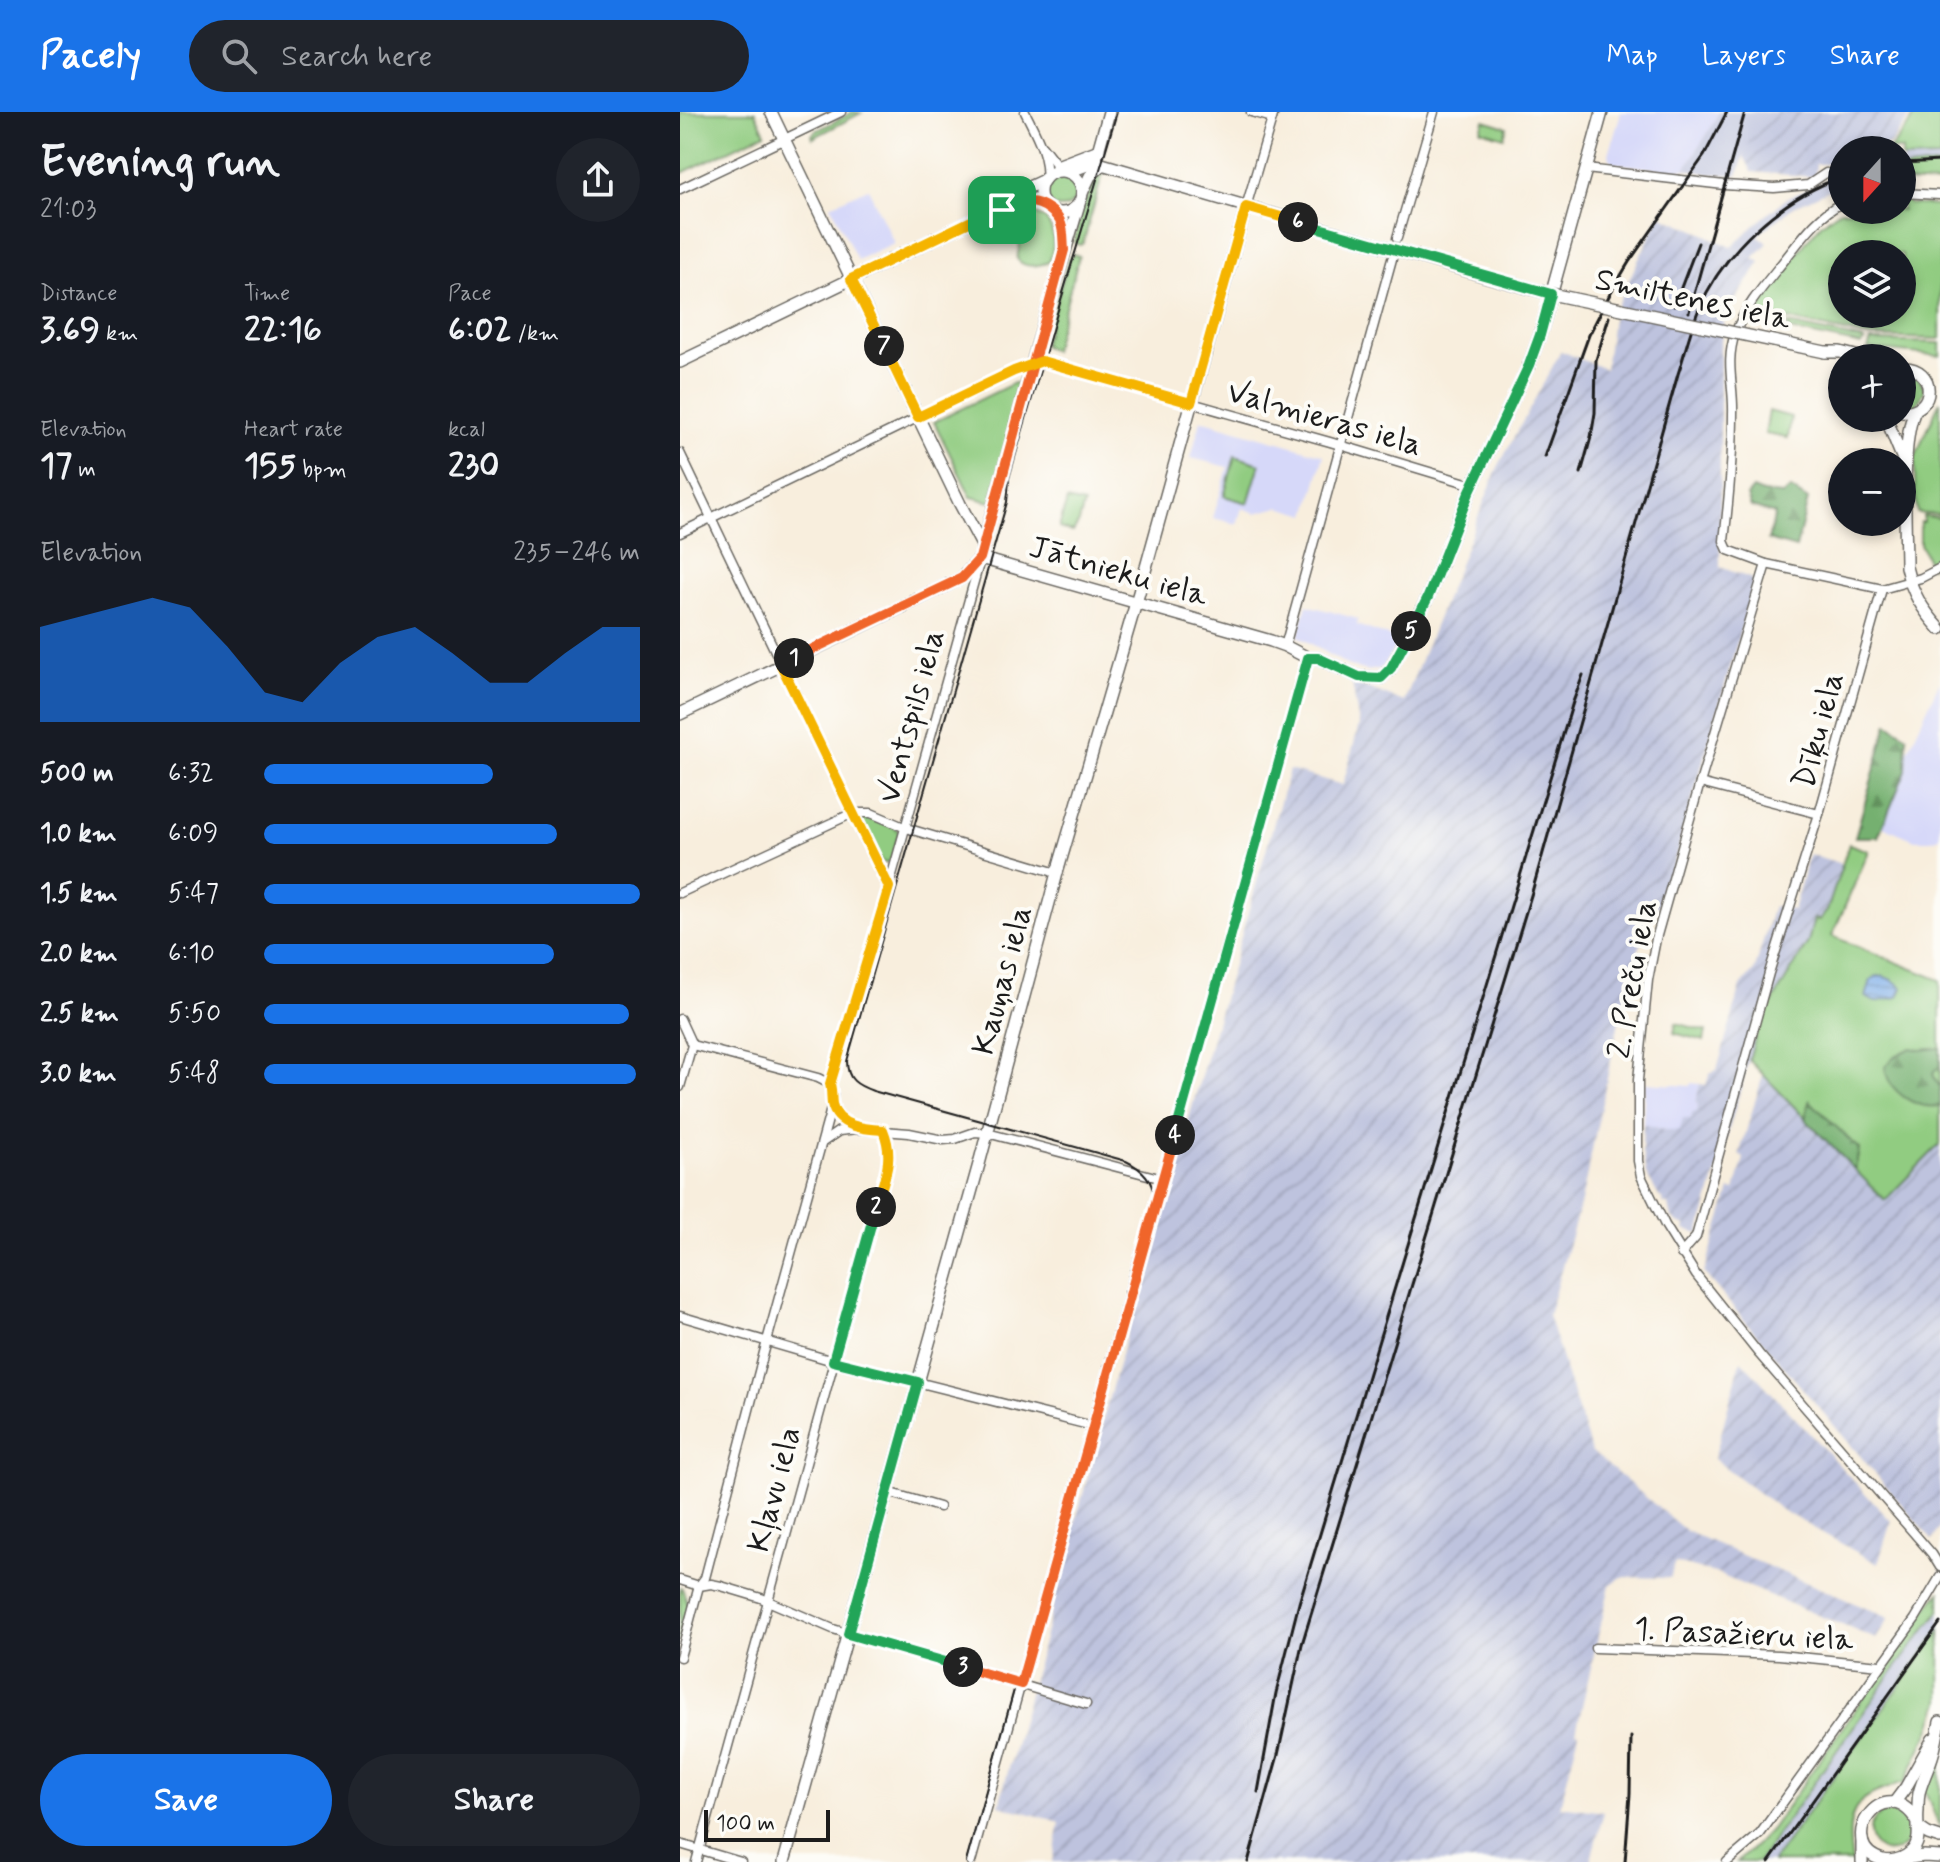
<!DOCTYPE html>
<html lang="en">
<head>
<meta charset="utf-8">
<style>
	:root { --surface:#171b24; --page:#20242c; --text:#f1f3f6; --muted:#9ea1a6; --accent:#1a73e8 }
	body { margin:0; font-family:Mynerve,sans-serif; background:var(--page); color:var(--text); height:100vh; display:flex; flex-direction:column; font-size:30px; white-space:nowrap }
	* { box-sizing:border-box; margin:0 }
	p { font-size:26px; color:var(--muted) }
	.icon { flex:none; width:44px; height:44px; fill:none; stroke:currentColor; stroke-width:2; stroke-linecap:round; stroke-linejoin:round }
	.map { position:relative; flex:1; overflow:hidden }
	.side { display:flex; flex-direction:column; background:var(--surface); width:680px }
	.side>* { flex:none }
	.needle { width:52px; rotate:201deg }
	.buttons { position:absolute; left:1148px; top:24px; display:grid; gap:16px }
	.buttons a { display:grid; place-items:center; width:88px; height:88px; border-radius:50%; background:var(--surface); box-shadow:0 4px 12px #0003; font-size:40px }
	.scale { position:absolute; left:24px; bottom:20px; width:126px; box-sizing:border-box; padding-left:8px; border:4px solid #1c1c1c; border-top:0; font-size:22px; line-height:28px; white-space:nowrap; color:#1c1c1c; -webkit-text-stroke:6px #fdfcf7; paint-order:stroke }
	.pin { position:absolute; display:grid; place-items:center; width:68px; height:68px; color:#fff; margin:-34px; border-radius:16px; box-shadow:0 4px 12px #0006 }
	.km { position:absolute; width:40px; height:40px; margin:-20px; border-radius:50%; background:#222; color:#fff; font-size:22px; line-height:40px; text-align:center }
	.round { display:grid; place-items:center; flex:none; width:84px; height:84px; border-radius:42px; background:var(--page) }
	.summary { display:flex; align-items:center; justify-content:space-between; height:136px; padding:0 40px }
	h1 { font-size:44px; font-weight:700; line-height:60px }
	.metrics { display:grid; grid-template-columns:repeat(3,1fr); gap:12px; height:136px; padding:8px 40px }
	.metrics div { display:grid; align-content:center }
	.metrics b { font-size:34px; font-weight:700 }
	.metrics small { font-size:22px; font-weight:400 }
	.metrics p { font-size:22px }
	.chart { height:224px; padding:16px 40px }
	.chart p { display:flex; justify-content:space-between }
	.chart svg { width:100%; height:144px; margin-top:8px; fill:var(--accent); opacity:.7 }
	.button { display:flex; gap:16px; margin-top:auto; padding:16px 40px }
	.button a { flex:1; height:92px; border-radius:48px; background:var(--accent); color:#fff; font-size:32px; font-weight:700; line-height:92px; text-align:center }
	.button a+a { background:var(--page); color:var(--text) }
	ul { padding:0 40px; list-style:none; font-size:26px }
	li { display:grid; grid-template-columns:128px 96px 1fr; align-items:center; height:60px }
	li i { height:20px; border-radius:10px; background:var(--accent) }
	header { display:flex; align-items:center; gap:48px; box-sizing:border-box; height:112px; padding:0 40px; background:var(--accent); color:#fff }
	header strong { font-size:38px }
	nav { display:flex; gap:44px; margin-inline-start:auto; font-size:28px }
	.search { width:560px; height:72px; background:var(--page); display:flex; align-items:center; gap:20px; box-sizing:border-box; padding:0 28px; border-radius:44px; color:var(--muted); font-size:30px }
	main { display:flex; flex:1; min-height:0 }
	.map>svg:first-child { display:block }
	.built { fill:#d6d8f9 }
	.industrial { fill:url(#industrial-furrows) }
	.railway { fill:#bec3de }
	.green { fill:#91cc81; stroke:#56744e; stroke-width:2; fill-rule:evenodd }
	.forest { fill:url(#forest-firs); stroke:#486646; stroke-width:2 }
	.water { fill:url(#water-rules); stroke:#4d6582; stroke-width:2 }
	.lines { fill:none; stroke-linecap:round; stroke-linejoin:round }
	.street-casing { stroke:#696660; stroke-width:11 }
	.secondary-casing { stroke:#696660; stroke-width:14 }
	.street { stroke:#fff; stroke-width:8 }
	.secondary { stroke:#fff; stroke-width:11 }
	.tram { stroke:#1c1c1c; stroke-width:2 }
	.rail { stroke:#1c1c1c; stroke-width:3 }
	.secondary-bridge-casing { stroke:#696660; stroke-width:14; stroke-linecap:butt }
	.secondary-bridge { stroke:#fff; stroke-width:11 }
	.split-1-casing { stroke:#fff; stroke-width:16 }
	.split-2-casing { stroke:#fff; stroke-width:16 }
	.split-3-casing { stroke:#fff; stroke-width:16 }
	.split-4-casing { stroke:#fff; stroke-width:16 }
	.split-5-casing { stroke:#fff; stroke-width:16 }
	.split-6-casing { stroke:#fff; stroke-width:16 }
	.split-7-casing { stroke:#fff; stroke-width:16 }
	.split-8-casing { stroke:#fff; stroke-width:16 }
	.split-1 { stroke:#f0652b; stroke-width:10 }
	.split-2 { stroke:#f5b400; stroke-width:10 }
	.split-3 { stroke:#22a559; stroke-width:10 }
	.split-4 { stroke:#f0652b; stroke-width:10 }
	.split-5 { stroke:#22a559; stroke-width:10 }
	.split-6 { stroke:#22a559; stroke-width:10 }
	.split-7 { stroke:#f5b400; stroke-width:10 }
	.split-8 { stroke:#f5b400; stroke-width:10 }
	.labels { text-anchor:middle; stroke-width:8; stroke-linejoin:round; paint-order:stroke }
	.street-label { font-size:32px; fill:#1c1c1c; stroke:#fdfcf7 }
</style>
</head>
<body>
<header>
<strong>Pacely</strong>
<div class="search"><svg class="icon" aria-label="search" viewBox="0 0 24 24"><circle cx="10" cy="10" r="6"/><path d="M15 15l6 6"/></svg>Search here</div>
<nav><a>Map</a><a>Layers</a><a>Share</a></nav>
</header>
<main>
<section class="side">
<div class="summary"><div><h1>Evening run</h1><p>21:03</p></div><a class="round"><svg class="icon" aria-label="share" viewBox="0 0 24 24"><path d="M12 15V3M7 8l5-5 5 5M5 13v7h14v-7"/></svg></a></div>
<div class="metrics">
<div><p>Distance</p><b>3.69<small> km</small></b></div>
<div><p>Time</p><b>22:16</b></div>
<div><p>Pace</p><b>6:02<small> /km</small></b></div>
</div>
<div class="metrics">
<div><p>Elevation</p><b>17<small> m</small></b></div>
<div><p>Heart rate</p><b>155<small> bpm</small></b></div>
<div><p>kcal</p><b>230</b></div>
</div>
<div class="chart"><p><span>Elevation</span>235–246 m</p>
<svg viewBox="0 0 160 44" preserveAspectRatio="none"><path d="M0 44V15L10 12L20 9L30 6L40 9L50 21L60 35L70 38L80 26L90 18L100 15L110 23L120 32L130 32L140 23L150 15L160 15V44z"/></svg>
</div>
<ul>
<li><b>500 m</b>6:32<i style="width:61%"></i></li>
<li><b>1.0 km</b>6:09<i style="width:78%"></i></li>
<li><b>1.5 km</b>5:47<i style="width:100%"></i></li>
<li><b>2.0 km</b>6:10<i style="width:77%"></i></li>
<li><b>2.5 km</b>5:50<i style="width:97%"></i></li>
<li><b>3.0 km</b>5:48<i style="width:99%"></i></li>
</ul>
<div class="button"><a>Save</a><a>Share</a></div>
</section>
<div class="map">
<svg width="1260" height="1750" viewBox="0 0 1260 1750">
	<defs>
		<pattern id="industrial-furrows" width="10" height="10" patternUnits="userSpaceOnUse" patternTransform="scale(2)"><rect width="10" height="10" fill="#bec3de"/><path d="M-1 1l2-2M0 10L10 0M9 11l2-2" fill="none" stroke="#a3a7be"/></pattern>
		<pattern id="forest-firs" width="22" height="20" patternUnits="userSpaceOnUse" patternTransform="scale(2)"><rect width="22" height="20" fill="#74b06f"/><path d="M5 1l3.5 6h-7zM16 11l3.5 6h-7z" fill="#5e8e5a"/></pattern>
		<pattern id="water-rules" width="6" height="5" patternUnits="userSpaceOnUse" patternTransform="scale(2)"><rect width="6" height="5" fill="#7eaee9"/><path d="M0 2.5h6" fill="none" stroke="#668dbc"/></pattern>
	</defs>
	<rect width="100%" height="100%" fill="#fdfcf7"/>
	<filter id="ink" filterUnits="userSpaceOnUse"><feTurbulence type="fractalNoise" baseFrequency=".0125" numOctaves="2"/><feDisplacementMap in="SourceGraphic" scale="16" xChannelSelector="R" yChannelSelector="G"/><feConvolveMatrix kernelMatrix="1 2 1 2 8 2 1 2 1" color-interpolation-filters="sRGB"/></filter>
	<filter id="wash" filterUnits="userSpaceOnUse"><feTurbulence type="fractalNoise" baseFrequency=".006" numOctaves="4" result="noise"/><feDisplacementMap in="SourceGraphic" scale="32" xChannelSelector="R" yChannelSelector="G"/><feGaussianBlur stdDeviation="1.8" result="paint"/><feColorMatrix in="noise" values="0 0 0 0 0 0 0 0 0 0 0 0 0 0 0 0 0 1.4 0 .05"/><feComposite in="paint" operator="in"/></filter>
	<g filter="url(#wash)">
		<rect width="100%" height="100%" fill="#f8eedd"/>
		<g class="built">
			<path d="M941,0H1039L1029,19L1005,57L991,59L933,51L930,48L929,42Z"/>
			<path d="M188,76L214,131L177,148L151,93Z"/>
			<path d="M521,308L644,343L627,403L599,395L576,401L562,396L557,412L533,406L548,355L511,346Z"/>
			<path d="M627,493L678,507L677,513L719,528L704,554L699,557L687,559L667,553L618,524Z"/>
			<path d="M1260,569V725L1251,728H1235L1195,711Z"/>
			<path d="M965,971L1010,974L1011,971L1020,972L1016,991L1018,992L1017,1000L1000,1018H986L963,1012Z"/>
		</g>
		<g class="industrial">
			<path d="M1078,0H1233L1212,30L1201,38H1162V52H1136L1135,65L1072,60L1064,44Z"/>
			<path d="M980,103L1027,123L1081,150L1045,203L1040,235V455L1075,468L988,772L950,857L901,1090L868,1203L911,1339L1006,1419L1209,1506L1196,1527L1035,1461L995,1451L990,1466L942,1465L930,1473L896,1620L899,1621L880,1694L924,1700L910,1750H373L380,1710L319,1693L437,1256L609,658L663,673L679,613L672,570L724,590L818,355L881,239L925,257L933,201Z"/>
			<path d="M1129,742L1163,752L1147,799L1139,808L1134,807L1128,830L1079,913L1019,1122L1005,1118L1006,1114L998,1111L992,1106L989,1093L982,1091L983,1087L980,1086L966,1062L962,1039L963,1012L986,1018H1000L1003,1006L1011,1007L1012,1000H1017L1018,992L1016,991L1020,972L1026,973L1030,961L1037,958L1061,874L1075,857L1093,794L1113,798Z"/>
			<path d="M1083,963L1204,1087L1260,1032V1415L1252,1428L1024,1161L1050,1078L1055,1079L1064,1046L1059,1043Z"/>
			<path d="M1061,1248L1211,1409L1198,1452L1103,1399L1034,1347Z"/>
		</g>
		<g class="railway">
			<path d="M1039,0H1082L1064,43L1058,63L1030,62L1005,57L1029,19Z"/>
			<path d="M1249,46H1260V54L1222,57V47Z"/>
			<path d="M1162,62V72L1113,95L1078,123L1088,131L1073,146L1052,135L1077,111L1107,86Z"/>
			<path d="M1260,1498V1518L1092,1750H1078L1208,1566Z"/>
		</g>
		<g class="green">
			<path d="M0,0H75L85,21L0,62Z"/>
			<path d="M173,0L181,1L133,26L132,23L136,19Z"/>
			<path d="M1236,0H1260V46L1222,47V38H1209L1228,14Z"/>
			<path d="M804,8L827,15L824,25L801,18Z"/>
			<path d="M1253,53L1260,54V72L1222,70V57Z"/>
			<path d="M423,61L403,132L399,133L395,130V125L401,98L407,85L408,75L418,62Z"/>
			<circle cx="381" cy="81" r="15"/>
			<path d="M1222,86L1230,92L1260,94V227L1189,225L1087,203L1075,196L1130,125L1141,112L1160,98H1222ZM1222,142V202H1162V142Z"/>
			<path d="M338,100C372,98 379,123 369,150C358,154 345,157 337,147C338,138 342,130 340,121C338,114 334,109 332,103Z"/>
			<path d="M393,142L399,144L373,239L363,233L389,146Z"/>
			<path d="M1108,212L1183,228L1184,230L1181,233L1109,218Z"/>
			<path d="M1191,229L1260,231V244L1188,237Z"/>
			<path d="M1222,260L1237,262L1245,278L1236,294L1222,295Z"/>
			<path d="M334,271L341,272L342,277L311,390L291,385L254,310Z"/>
			<path d="M1260,289V403L1237,401L1235,381V345Z"/>
			<path d="M1089,299L1111,305L1108,326L1085,322Z"/>
			<path d="M555,344L580,352L568,391L544,384Z"/>
			<path d="M387,388L404,392L399,410L393,420L379,416Z"/>
			<path d="M1243,404L1260,406V448L1251,455L1240,432V410H1243Z"/>
			<path d="M186,704C197,707 213,711 219,720L212,745L209,750L204,751L200,748L181,710Z"/>
			<path d="M1169,732L1189,739L1152,824L1260,868V1032L1205,1088L1175,1058L1179,1037L1129,990L1125,1006L1069,948L1079,913L1128,830L1134,807L1139,808L1147,799Z"/>
			<path d="M996,911L1026,919L1024,929L994,921Z"/>
			<path d="M0,1475L2,1476L9,1495L0,1530Z"/>
			<path d="M1260,1480V1498L1208,1566L1078,1750H1057L1074,1735L1091,1717L1245,1498Z"/>
			<path d="M1260,1518V1589L1251,1616L1224,1672L1220,1671C1211,1676 1199,1678 1189,1684C1165,1697 1169,1727 1172,1750H1092Z"/>
			<path d="M1260,1633V1717L1246,1681L1243,1680Z"/>
			<circle cx="1210" cy="1720" r="20"/>
		</g>
		<g class="forest">
			<path d="M1073,377L1083,381L1102,383L1111,377L1128,388L1116,436L1088,428L1095,402L1071,395L1067,384Z"/>
			<path d="M1208,611L1227,624L1226,658L1198,725H1175Z"/>
			<path d="M1231,936L1240,938L1260,936V955L1255,958L1253,962L1257,971L1260,974V994C1235,998 1207,979 1205,954L1215,944Z"/>
			<path d="M1130,989L1179,1037L1175,1058L1125,1007Z"/>
		</g>
		<path class="water" d="M1197,864C1206,864 1216,869 1222,876L1218,885L1195,890L1186,885L1191,868Z"/>
	</g>
	<g filter="url(#ink)">
		<g class="lines">
			<g class="street-casing">
				<g id="street">
					<path d="M345,0C355,20 369,44 366,67"/>
					<path d="M571,0L592,6"/>
					<path d="M362,34L380,57"/>
					<path d="M906,57L1044,73L1094,76L1128,73L1146,61"/>
					<path d="M0,77L161,0"/>
					<path d="M1222,81L1260,83"/>
					<path d="M1162,91C1138,103 1122,126 1106,146C1087,170 1065,194 1055,222C1045,250 1054,273 1053,301C1053,344 1049,386 1044,429L1048,438L1086,452L1202,477L1241,466L1260,456"/>
					<path d="M566,95L594,0"/>
					<path d="M717,126L754,0"/>
					<path d="M0,341L208,774"/>
					<path d="M0,421L334,259L362,249L650,330L793,373"/>
					<path d="M1086,452L1020,671L976,827L968,868L958,968V1049L961,1064L985,1113L1016,1163L1079,1242L1252,1442L1260,1455"/>
					<path d="M605,534L712,147"/>
					<path d="M1020,671L1139,702"/>
					<path d="M0,781L173,701H191L226,716L377,761"/>
					<path d="M0,907L12,933L0,975"/>
					<path d="M12,933L138,966L150,972"/>
					<path d="M152,993L161,1006L177,1017"/>
					<path d="M143,1030L159,1019L177,1017L229,1021L263,1028L275,1027L295,1020L307,1021L483,1067"/>
					<path d="M1001,1142L1016,1125L1089,861L1139,702L1202,477"/>
					<path d="M0,1204L153,1249L413,1314"/>
					<path d="M208,1380L259,1395"/>
					<path d="M0,1468L19,1474L31,1472L41,1474L81,1486L153,1517L406,1592"/>
					<path d="M915,1536L1099,1543L1200,1553"/>
					<path d="M0,1545L19,1474L25,1466L87,1229L152,993L153,983L150,972L205,788L300,448"/>
					<path d="M0,1732L61,1750"/>
					<path d="M16,1750L209,1050V1034L203,1018"/>
					<path d="M291,1750L628,546"/>
					<path d="M1047,1750L1080,1722L1235,1507L1260,1465"/>
				</g>
			</g>
			<g class="secondary-casing">
				<g id="secondary">
					<path d="M91,0L280,392L303,435"/>
					<path d="M415,50L808,165L871,182"/>
					<path d="M415,50L429,0"/>
					<path d="M377,54L419,38"/>
					<circle cx="381" cy="80" r="21"/>
					<path d="M388,60L415,50"/>
					<path d="M402,81L410,64L422,53"/>
					<path d="M312,99L317,90L364,68"/>
					<path d="M372,99C383,109 382,119 383,133"/>
					<path d="M1145,240H1160L1183,246"/>
					<path d="M0,250L312,99C336,97 341,84 366,94"/>
					<path d="M1222,256C1257,254 1257,302 1222,299"/>
					<path d="M1236,297C1220,324 1226,420 1226,455C1232,481 1242,497 1260,517"/>
					<path d="M1206,306L1224,350"/>
					<path d="M302,438L357,234L399,92"/>
					<path d="M0,602L282,466L300,446L591,529L605,534L628,546H638L679,565L701,566L711,556L748,485L789,381L849,253L860,223L922,0"/>
					<path d="M1214,1691L1226,1675L1253,1627"/>
					<path d="M1237,1709C1204,1656 1152,1734 1203,1748C1213,1750 1223,1747 1231,1740C1243,1728 1236,1714 1238,1699C1238,1693 1238,1687 1239,1681C1243,1665 1252,1650 1255,1634C1257,1626 1258,1619 1260,1610"/>
					<path d="M1239,1716L1248,1722L1260,1726"/>
					<path d="M1222,1747L1244,1744L1260,1745"/>
					<path d="M104,1750L299,1052L377,761L460,477L566,95"/>
					<path d="M1182,1750V1727"/>
				</g>
			</g>
			<use href="#street" class="street"/>
			<use href="#secondary" class="secondary"/>
			<g class="tram">
				<path d="M326,377C361,251 400,126 437,0"/>
				<path d="M286,1750L457,1137C471,1102 490,1070 446,1049L193,979C177,973 167,968 167,949L327,390L329,368"/>
			</g>
			<g class="rail">
				<path d="M1222,51L1260,49"/>
				<path d="M994,194L1018,131"/>
				<path d="M1009,200L1065,0"/>
				<path d="M865,345L909,223L931,180L949,150L1024,44L1047,0"/>
				<path d="M901,361L911,325L915,301L916,248L929,205"/>
				<path d="M578,1680L596,1581L619,1491L893,590L903,563"/>
				<path d="M568,1750L598,1643L622,1532L852,780L998,262C1005,241 1010,218 1019,197C1044,138 1101,86 1162,65"/>
				<path d="M945,1750L950,1682L951,1625"/>
				<path d="M1089,1750L1260,1511"/>
			</g>
			<g class="secondary-bridge-casing">
				<path id="secondary-bridge" d="M871,182L1145,240"/>
			</g>
			<use href="#secondary-bridge" class="secondary-bridge"/>
		</g>
	</g>
	<g class="lines" filter="url(#ink)">
		<g class="split-1-casing">
			<path id="split-1" d="M114,546L282,466L300,446L384,138C383,129 384,120 381,112C380,106 375,102 370,98C353,85 340,90 322,98"/>
		</g>
		<g class="split-2-casing">
			<path id="split-2" d="M114,546L101,553L209,775L150,972C152,979 151,986 152,992C157,1015 184,1017 203,1018C215,1047 204,1066 196,1095"/>
		</g>
		<g class="split-3-casing">
			<path id="split-3" d="M196,1095L153,1249L238,1270L168,1522L283,1555"/>
		</g>
		<g class="split-4-casing">
			<path id="split-4" d="M283,1555L341,1572L495,1023"/>
		</g>
		<g class="split-5-casing">
			<path id="split-5" d="M495,1023L628,546H638L679,565L701,566L711,556L731,519"/>
		</g>
		<g class="split-6-casing">
			<path id="split-6" d="M618,110L871,182L860,223L849,253L789,381L748,485L731,519"/>
		</g>
		<g class="split-7-casing">
			<path id="split-7" d="M204,234L238,305L334,259L362,249L511,291L566,95L618,110"/>
		</g>
		<g class="split-8-casing">
			<path id="split-8" d="M204,234L171,167L312,99L322,98"/>
		</g>
		<use href="#split-1" class="split-1"/>
		<use href="#split-2" class="split-2"/>
		<use href="#split-3" class="split-3"/>
		<use href="#split-4" class="split-4"/>
		<use href="#split-5" class="split-5"/>
		<use href="#split-6" class="split-6"/>
		<use href="#split-7" class="split-7"/>
		<use href="#split-8" class="split-8"/>
	</g>
	<g class="labels">
		<g class="street-label">
			<text transform="translate(1013 186) rotate(12)" y="11">Smiltenes iela</text>
			<text transform="translate(645 305) rotate(16)" y="11">Valmieras iela</text>
			<text transform="translate(439 458) rotate(16)" y="11">Jātnieku iela</text>
			<text transform="translate(230 604) rotate(-75)" y="11">Ventspils iela</text>
			<text transform="translate(1137 618) rotate(-75)" y="11">Dīķu iela</text>
			<text transform="translate(951 867) rotate(-80)" y="11">2. Preču iela</text>
			<text transform="translate(321 868) rotate(-75)" y="11">Kauņas iela</text>
			<text transform="translate(93 1377) rotate(-75)" y="11">Kļavu iela</text>
			<text transform="translate(1064 1521) rotate(3)" y="11">1. Pasažieru iela</text>
		</g>
	</g>
</svg>
<div class="buttons">
<a><svg class="needle" viewBox="-14 -14 28 28"><path d="M0-13l5 13h-10z" fill="#e53935"/><path d="M0 13l5-13h-10z" fill="#9ea1a6"/></svg></a>
<a><svg class="icon" aria-label="layers" viewBox="0 0 24 24"><path d="M12 4l9 5-9 5-9-5zM3 14l9 5 9-5"/></svg></a>
<a>+</a>
<a>−</a>
</div>
<div class="scale">100 m</div>
<div class="pin" style="left:322px;top:98px;background:#1e9e55"><svg class="icon" aria-label="arrive" viewBox="0 0 24 24"><path d="M6 21V4h12l-3 4 3 4H6"/></svg></div>
<b class="km" style="left:114px;top:546px">1</b>
<b class="km" style="left:196px;top:1095px">2</b>
<b class="km" style="left:283px;top:1555px">3</b>
<b class="km" style="left:495px;top:1023px">4</b>
<b class="km" style="left:731px;top:519px">5</b>
<b class="km" style="left:618px;top:110px">6</b>
<b class="km" style="left:204px;top:234px">7</b>
</div>
</main>
</body>
</html>
